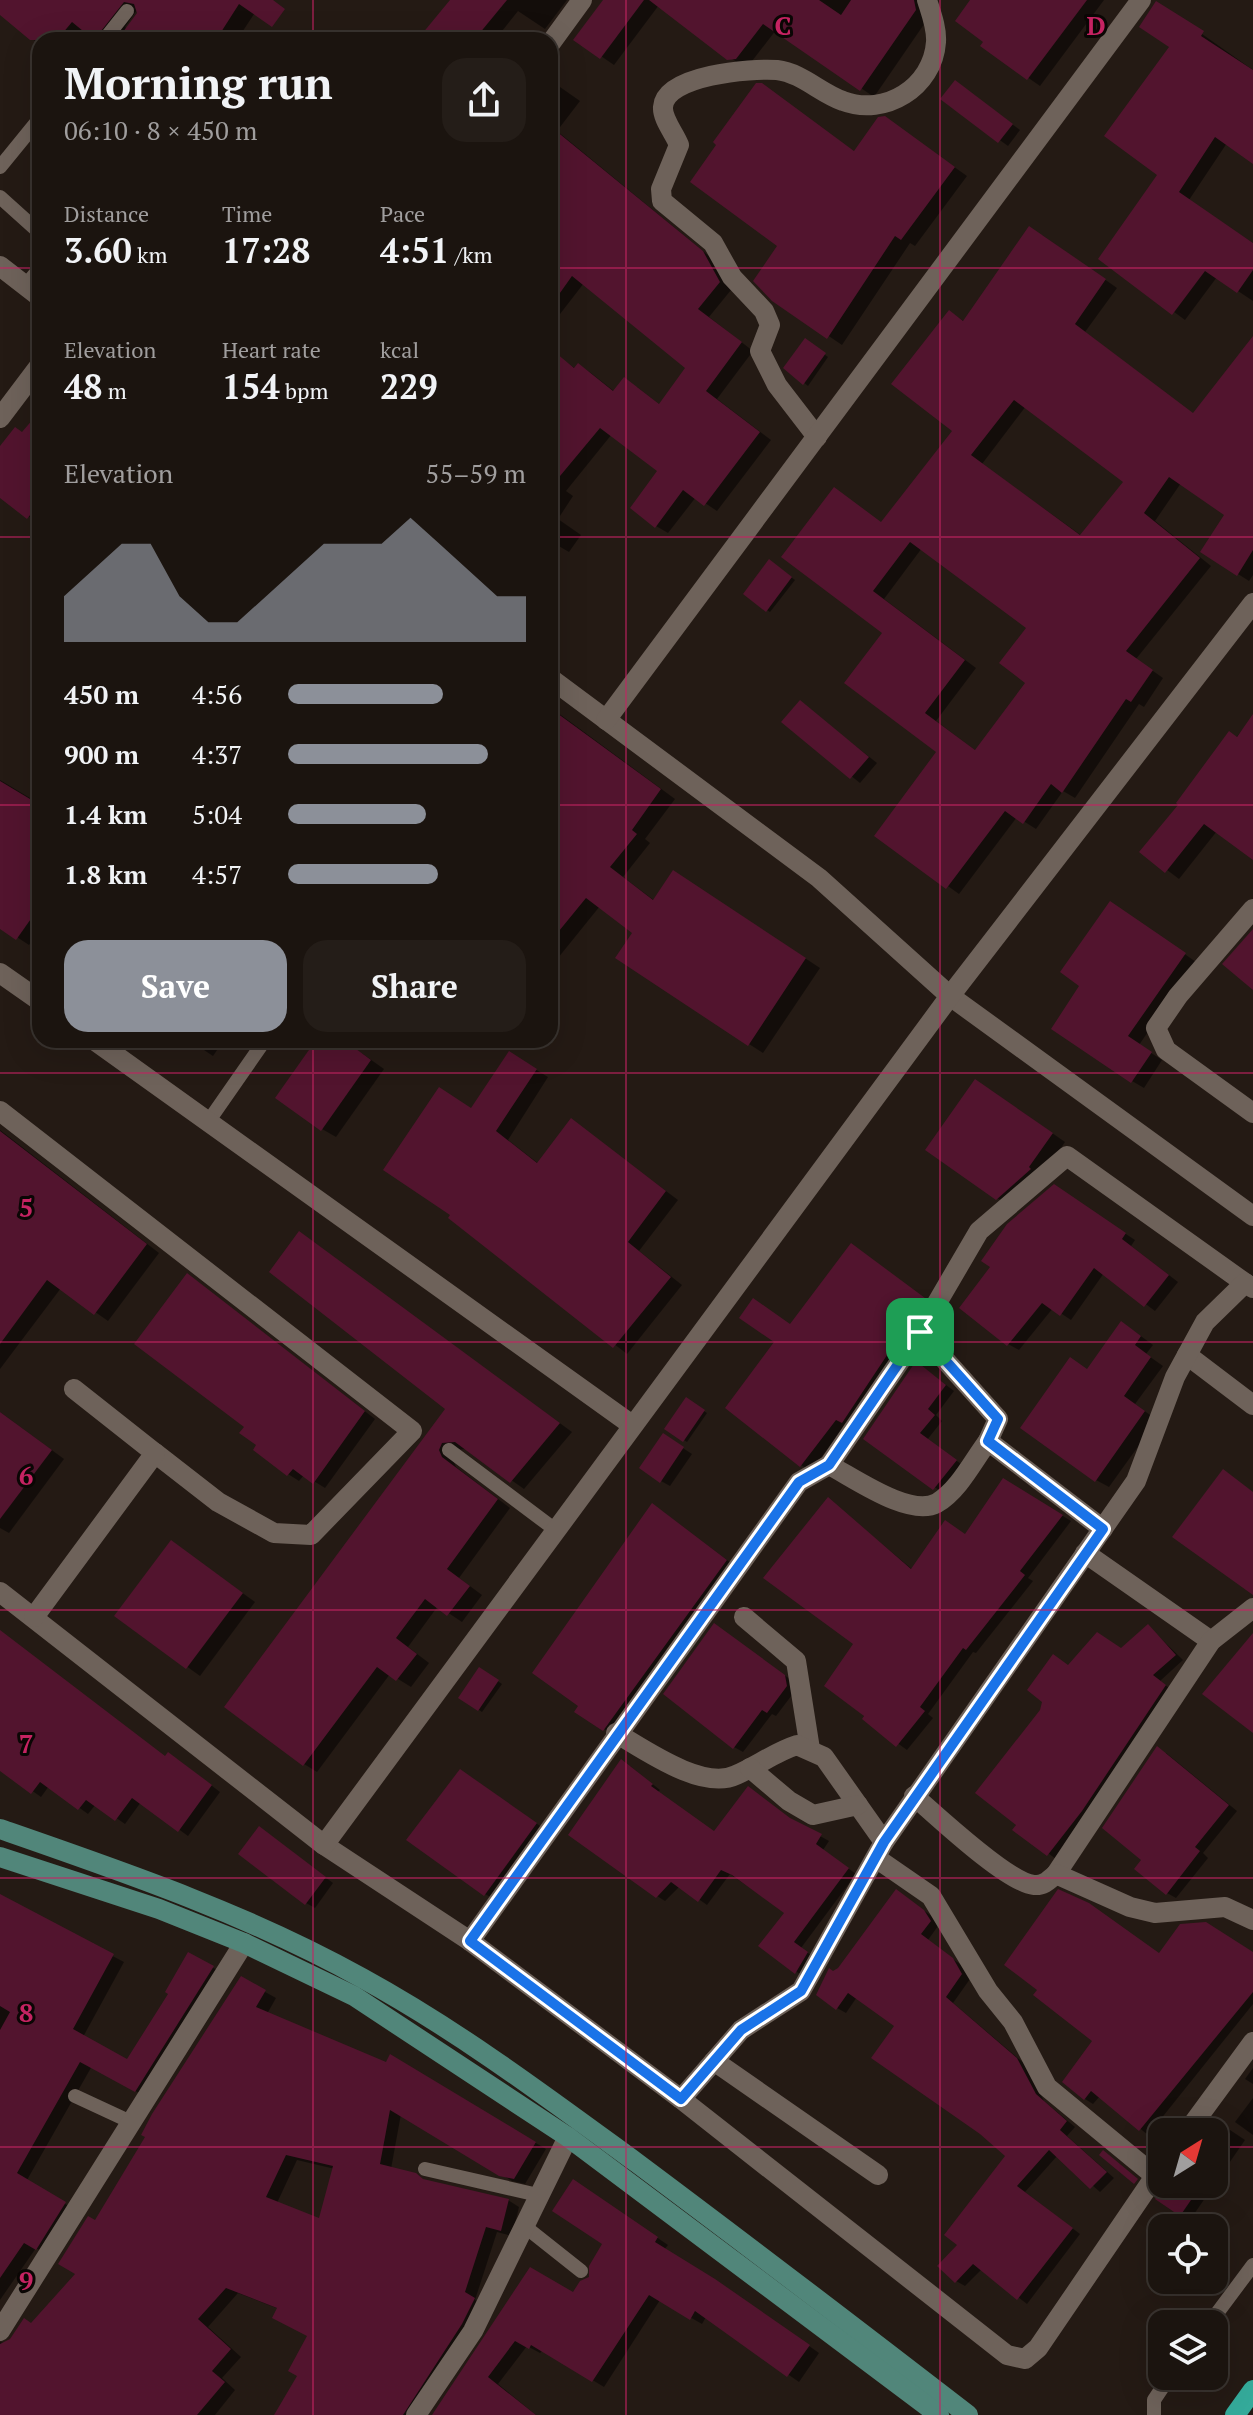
<!DOCTYPE html>
<html lang="en">
<head>
<meta charset="utf-8">
<style>
	:root { --surface:#1b140f; --page:#241d18; --text:#f1f3f6; --muted:#a09e9e; --line:#39332f; --accent:#8c9099 }
	body { margin:0; font-family:"PT Serif",serif; background:var(--page); color:var(--text); height:100vh; display:flex; flex-direction:column; font-size:30px; white-space:nowrap }
	* { box-sizing:border-box; margin:0 }
	p { font-size:26px; color:var(--muted) }
	.icon { flex:none; width:44px; height:44px; fill:none; stroke:currentColor; stroke-width:2; stroke-linecap:round; stroke-linejoin:round }
	.map { position:relative; flex:1; overflow:hidden }
	.details { position:absolute; left:32px; top:32px; width:526px; height:1016px; display:flex; flex-direction:column; background:var(--surface); border-radius:24px; box-shadow:0 8px 32px #0002,0 0 0 2px var(--line) }
	.details>* { flex:none }
	.needle { width:52px; rotate:37deg }
	.controls { position:absolute; left:1148px; top:2118px; display:grid; gap:16px }
	.controls a { display:grid; place-items:center; width:80px; height:80px; border-radius:16px; background:var(--surface); box-shadow:0 8px 32px #0002,0 0 0 2px var(--line); font-size:40px }
	.pin { position:absolute; display:grid; place-items:center; width:68px; height:68px; color:#fff; margin:-34px; border-radius:16px; box-shadow:0 4px 12px #0006 }
	.round { display:grid; place-items:center; flex:none; width:84px; height:84px; border-radius:24px; background:var(--page) }
	.head { display:flex; align-items:center; justify-content:space-between; height:136px; padding:0 32px }
	h1 { font-size:44px; font-weight:700; line-height:60px }
	.figures { display:grid; grid-template-columns:repeat(3,1fr); gap:12px; height:136px; padding:8px 32px }
	.figures div { display:grid; align-content:center }
	.figures b { font-size:34px; font-weight:700 }
	.figures small { font-size:22px; font-weight:400 }
	.figures p { font-size:22px }
	.chart { height:224px; padding:16px 32px }
	.chart p { display:flex; justify-content:space-between }
	.chart svg { width:100%; height:144px; margin-top:8px; fill:var(--accent); opacity:.7 }
	.action { display:flex; gap:16px; margin-top:auto; padding:16px 32px }
	.action a { flex:1; height:92px; border-radius:24px; background:var(--accent); color:#fff; font-size:32px; font-weight:700; line-height:92px; text-align:center }
	.action a+a { background:var(--page); color:var(--text) }
	ul { padding:0 32px; list-style:none; font-size:26px }
	li { display:grid; grid-template-columns:128px 96px 1fr; align-items:center; height:60px }
	li i { height:20px; border-radius:10px; background:var(--accent) }
	.map>svg:first-child { display:block }
	.shadow { fill:#0007; fill-rule:evenodd }
	.building { fill:#52142e; fill-rule:evenodd }
	.lines { fill:none; stroke-linecap:round; stroke-linejoin:round }
	.lane { stroke:#6e625a; stroke-width:14 }
	.street { stroke:#6e625a; stroke-width:20 }
	.secondary { stroke:#51867a; stroke-width:20 }
	.primary { stroke:#34aa9a; stroke-width:20 }
	.route-casing { stroke:#fff; stroke-width:16 }
	.route { stroke:#1a73e8; stroke-width:10 }
	.grid { fill:none; stroke:#c52362; stroke-width:2; stroke-opacity:0.55 }
	.grid-label { font-size:26px; text-anchor:middle; font-weight:bold; fill:#c52362; stroke:#0a0604; stroke-width:6; stroke-linejoin:round; paint-order:stroke }
</style>
</head>
<body>
<div class="map">
<svg width="1253" height="2415" viewBox="0 0 1253 2415">
	<rect width="100%" height="100%" fill="#241a14"/>
	<g class="shadow">
		<path d="M0,0H245L258,8L237,40H97L86,32L79,40H40V45L0,13ZM139,7L137,18L127,29L125,27Z"/>
		<path d="M452,0H567L545,29L518,11L495,40H420Z"/>
		<path d="M605,0H920L929,17L874,97L776,30L749,65L742,66L659,5L614,65L576,39Z"/>
		<path d="M972,0H1104L1040,86L983,46L986,42Z"/>
		<path d="M1168,10L1253,70V162L1227,143L1189,200L1253,243V301L1217,277L1185,320L1101,258L1160,175L1172,46Z"/>
		<path d="M550,80L580,101L557,131L715,261L731,290L709,317L753,351L717,399L771,440L717,511L696,497L668,533L656,526L660,470L612,434L566,491L573,496L558,519L581,535L569,552L550,541V363L556,355L576,369L579,365L591,373L615,392L637,387L660,405L688,368L584,283L550,327Z"/>
		<path d="M762,85L855,152L885,118L967,176L915,246L910,243L842,345L774,299L779,246Z"/>
		<path d="M964,88L1020,130L1008,146L943,99Z"/>
		<path d="M40,146V165L31,158Z"/>
		<path d="M1042,235L1117,288L1085,332L1194,415L1253,340V575L1249,581L1238,574L1227,515L1181,483L1155,521L1211,566L1136,659L1163,678L1144,707L1139,704L1075,798L1063,791L1036,829L1017,817L959,894L877,835L939,752L884,632L784,557L882,523L955,430L950,312L965,322ZM1026,406L1126,482L1082,536L982,464ZM922,548L1029,627L1028,683L976,751L936,721L976,668L884,599Z"/>
		<path d="M806,341L828,357L808,386L786,368Z"/>
		<path d="M40,414V524L0,497V449L23,434Z"/>
		<path d="M773,564L795,580L770,612L767,610Z"/>
		<path d="M801,703L877,763L860,783L784,722Z"/>
		<path d="M550,707L675,799L645,839L650,843L623,877L655,901L688,881L820,968L763,1053L749,1044L635,932L600,906L558,958L550,953Z"/>
		<path d="M1253,717V858L1217,831L1179,879L1142,851Z"/>
		<path d="M0,780L40,804V930L29,945L0,926Z"/>
		<path d="M1122,910L1196,962L1139,1045L1162,1060L1144,1088L1132,1081L1082,986Z"/>
		<path d="M189,1040H224L213,1056Z"/>
		<path d="M319,1040H343L384,1069L336,1137L322,1129Z"/>
		<path d="M522,1061L548,1077L508,1140L539,1164L571,1120L678,1200L639,1251L682,1285L627,1354L451,1217L473,1110Z"/>
		<path d="M989,1089L1065,1142L1041,1177L1011,1206L997,1198Z"/>
		<path d="M0,1130L159,1253L108,1321L61,1288L0,1369Z"/>
		<path d="M1064,1193L1135,1240L1131,1246L1178,1282L1155,1311L1104,1273L1071,1320L1053,1308L1019,1350L1008,1344Z"/>
		<path d="M300,1233L572,1432L524,1489L467,1449L455,1450L452,1458L456,1467L510,1508L459,1578L482,1595L462,1622L438,1606L408,1647L429,1663L411,1687L390,1674L317,1772L304,1764L448,1409Z"/>
		<path d="M861,1251L934,1306L811,1471L801,1465L791,1326Z"/>
		<path d="M188,1275L375,1419L325,1488L304,1475L299,1481L288,1474L259,1445L247,1427Z"/>
		<path d="M1134,1331L1153,1345L1146,1354L1163,1366L1135,1404L1157,1420L1109,1487L1096,1480L1088,1371Z"/>
		<path d="M917,1363L954,1391L936,1415L942,1421L927,1440L964,1466L943,1493L866,1438Z"/>
		<path d="M687,1400L707,1413L687,1442L667,1429Z"/>
		<path d="M0,1412L64,1459L9,1533L0,1528Z"/>
		<path d="M672,1441L692,1454L670,1486L661,1481Z"/>
		<path d="M1004,1480L1071,1521L1028,1578L1033,1581L976,1653L973,1652L928,1714L933,1718L907,1750L864,1719L856,1644L828,1499L913,1570L966,1536Z"/>
		<path d="M662,1511L735,1566L613,1735L577,1711Z"/>
		<path d="M172,1542L255,1602L200,1676L117,1616Z"/>
		<path d="M1149,1627L1183,1660L1160,1681L1173,1691L1056,1859L1015,1829L1042,1711L1069,1667L1122,1650Z"/>
		<path d="M723,1631L794,1682L795,1691L776,1716L772,1714L743,1752L734,1747Z"/>
		<path d="M0,1634L166,1758L177,1759L220,1792L188,1836L141,1802L125,1824L96,1804L88,1814L49,1786L41,1797L0,1768Z"/>
		<path d="M480,1669L502,1684L482,1712L460,1697Z"/>
		<path d="M1166,1753L1237,1811L1203,1853L1208,1858L1176,1898L1167,1893L1144,1860Z"/>
		<path d="M630,1766L660,1790L658,1792L715,1833L797,1823L829,1841L823,1850L856,1874L801,1948L815,1958L804,1977L761,1946L786,1913L730,1874L707,1905L680,1886L665,1901L657,1896Z"/>
		<path d="M468,1775L543,1828L492,1898L485,1894Z"/>
		<path d="M268,1834L333,1883L315,1908L306,1903Z"/>
		<path d="M0,1897L124,1962L83,2037L127,2062L171,1993L189,1954L224,1974L146,2097L92,2066L27,2180L75,2210L47,2255L36,2248L0,2300Z"/>
		<path d="M905,1897L933,1917L938,1926L928,1940L961,1965L970,1979L953,2003L1026,2065L1044,2101L1075,2127L1067,2136L1114,2178L1100,2192L1058,2155L1025,2192L1080,2234L1027,2304L982,2269L965,2286L956,2281L1008,2156L897,2025L857,1997L846,2013L837,2008L835,1973Z"/>
		<path d="M1161,1955H1253V2004L1148,2135L1100,2096L1093,2104L1085,2099L1094,2041L1039,1990Z"/>
		<path d="M242,1979L276,1998L267,2014L386,2064L391,2057L546,2149L525,2184L512,2181L401,2114L391,2169L428,2182L508,2200L519,2207L512,2236L497,2232L475,2300L485,2306L415,2415H276L299,2375L310,2336L279,2309L238,2293L208,2327L241,2357L222,2378L235,2390L215,2415H0V2342L8,2344L32,2325L78,2273L96,2223ZM297,2160L335,2169L320,2221L277,2203Z"/>
		<path d="M1253,2068V2084L1245,2079Z"/>
		<path d="M1253,2098V2135L1235,2122Z"/>
		<path d="M1215,2120L1245,2140L1190,2220L1158,2199L1169,2184H1214V2132H1206Z"/>
		<path d="M584,2188L668,2245L664,2250L727,2288L819,2353L799,2382L706,2317L702,2324L660,2300L604,2387L543,2350L540,2353L527,2346L498,2384L536,2415H434L530,2270L573,2295L591,2278L605,2244Z"/>
	</g>
	<g class="building">
		<path d="M0,0H273L285,9L272,27L239,4L216,40H117L137,13L134,4L124,2L94,40L72,22L57,40H30L0,15Z"/>
		<path d="M450,0H507L474,40H417Z"/>
		<path d="M603,0H644L600,59L573,40Z"/>
		<path d="M649,0H819L841,15L851,0H914L916,10L860,91L763,24L736,59L727,60Z"/>
		<path d="M970,0H1087L1027,80L980,46L983,42L955,21Z"/>
		<path d="M1156,1L1204,31L1201,36L1253,70V164L1215,137L1179,192L1253,243V270L1237,293L1205,271L1172,315L1098,259L1157,175L1104,136L1169,47L1139,27Z"/>
		<path d="M955,80L1013,124L998,143L940,99Z"/>
		<path d="M756,83H762L854,151L878,117L885,116L955,167L901,240L895,236L827,339L772,301L753,281L777,246L690,182L716,145L713,142Z"/>
		<path d="M550,126L703,251L720,282L698,309L742,342L706,391L760,432L704,506L683,490L655,528L630,508L657,471L600,428L550,488V348L574,368L578,363L613,391L624,377L659,404L685,368L572,276L550,307Z"/>
		<path d="M1029,226L1106,279L1075,324L1193,413L1253,336V550L1237,576L1200,552L1224,515L1169,477L1144,513L1200,558L1126,651L1153,670L1131,702L1126,699L1062,793L1051,784L1023,824L1005,811L946,889L874,836L936,752L844,683L882,633L781,557L834,487L881,522L952,431L891,384L949,310L963,321ZM1014,400L1123,482L1080,535L971,455ZM910,542L1026,628L999,663L1025,683L975,750L925,713L965,660L873,591Z"/>
		<path d="M805,338L826,353L803,385L783,368Z"/>
		<path d="M40,411V502L27,519L0,498V446L15,427L22,432Z"/>
		<path d="M769,559L792,577L766,612L743,594Z"/>
		<path d="M800,700L869,757L850,779L781,722Z"/>
		<path d="M550,708L661,789L632,830L637,834L610,867L653,900L673,870L806,958L748,1046L615,958L632,933L586,898L550,942Z"/>
		<path d="M1253,714V860L1204,824L1165,873L1139,852L1178,805L1176,803L1229,731L1237,737Z"/>
		<path d="M0,781L40,805V906L16,940L0,929Z"/>
		<path d="M1110,901L1186,953L1128,1036L1152,1052L1131,1083L1051,1029L1079,986L1060,972Z"/>
		<path d="M1253,929V990L1222,964Z"/>
		<path d="M316,1040H344L371,1060L321,1131L275,1098Z"/>
		<path d="M509,1051L537,1069L496,1131L537,1163L571,1118L666,1191L628,1242L671,1277L613,1348L448,1218L450,1215L383,1170L439,1087L471,1108Z"/>
		<path d="M975,1079L1053,1133L1029,1167L1031,1169L996,1200L925,1150Z"/>
		<path d="M0,1131L147,1244L94,1315L47,1280L0,1344Z"/>
		<path d="M1054,1184L1126,1233L1122,1239L1169,1275L1144,1307L1094,1268L1060,1316L1042,1303L1007,1346L959,1308L990,1267L981,1261L1007,1224Z"/>
		<path d="M299,1231L560,1423L510,1483L455,1442L442,1443L439,1450L442,1457L498,1499L447,1569L470,1586L447,1616L425,1599L396,1638L417,1654L396,1681L377,1667L303,1766L224,1707L445,1409L269,1272Z"/>
		<path d="M851,1243L925,1298L842,1423L836,1420L800,1467L725,1408L774,1342L739,1318L753,1298L790,1324Z"/>
		<path d="M187,1273L365,1411L313,1484L293,1469L287,1476L253,1450L256,1445L239,1433L244,1427L134,1344Z"/>
		<path d="M1121,1321L1141,1336L1135,1345L1151,1357L1124,1396L1145,1411L1095,1482L1020,1428L1070,1357L1087,1369Z"/>
		<path d="M916,1361L946,1385L928,1409L935,1415L920,1433L957,1460L933,1490L863,1439Z"/>
		<path d="M686,1397L705,1410L683,1442L664,1429Z"/>
		<path d="M0,1412L52,1450L0,1519Z"/>
		<path d="M663,1433L684,1447L660,1483L639,1468Z"/>
		<path d="M1223,1469L1253,1492V1595L1172,1537Z"/>
		<path d="M1003,1478L1063,1515L1020,1571L1025,1575L966,1650L963,1648L920,1707L925,1711L896,1747L862,1719L864,1716L824,1686L853,1644L763,1578L828,1497L911,1569L945,1520L965,1534Z"/>
		<path d="M652,1503L727,1560L603,1731L574,1712L578,1706L532,1673Z"/>
		<path d="M171,1540L243,1593L186,1669L114,1616Z"/>
		<path d="M714,1623L785,1675L787,1686L767,1713L762,1710L733,1749L663,1694Z"/>
		<path d="M1148,1624L1176,1655L1153,1675L1166,1685L1082,1811L1047,1856L1012,1830L1016,1825L975,1793L1040,1710L1042,1702L1027,1690L1053,1654L1068,1665L1097,1632L1121,1648Z"/>
		<path d="M0,1630L165,1756L168,1752L212,1785L178,1832L132,1798L115,1821L86,1800L78,1810L40,1782L31,1794L0,1771Z"/>
		<path d="M1253,1633V1733L1202,1694Z"/>
		<path d="M479,1667L499,1680L478,1711L458,1698Z"/>
		<path d="M1157,1746L1229,1805L1195,1847L1200,1851L1166,1895L1134,1869L1141,1860L1102,1828Z"/>
		<path d="M621,1759L653,1784L651,1786L714,1831L748,1786L790,1818L822,1834L816,1844L849,1868L794,1942L808,1952L795,1974L758,1946L784,1913L732,1875L721,1870L698,1902L671,1882L656,1898L568,1835Z"/>
		<path d="M460,1769L537,1823L484,1896L406,1840Z"/>
		<path d="M259,1826L326,1877L305,1905L238,1854Z"/>
		<path d="M896,1889L924,1910L931,1921L921,1934L953,1958L962,1974L946,1997L1017,2058L1036,2094L1067,2121L1060,2130L1107,2172L1090,2189L1049,2150L1017,2186L1073,2228L1017,2300L973,2264L955,2283L937,2266L957,2245L944,2235L1005,2156L980,2134L871,2058L894,2026L848,1993L836,2010L816,1995L829,1968L833,1971L838,1968Z"/>
		<path d="M1058,1889L1089,1903L1159,1953L1180,1924L1206,1922L1253,1952V1992L1139,2131L1091,2091L1084,2100L1062,2082L1092,2041L1033,1995L1037,1990L1004,1965Z"/>
		<path d="M0,1894L114,1954L73,2029L127,2059L168,1994L165,1992L188,1952L214,1966L135,2092L80,2062L17,2173L66,2202L36,2250L24,2243L0,2278V2030L10,2012L0,2006Z"/>
		<path d="M241,1976L266,1990L256,2007L386,2062L390,2054L536,2142L514,2179L499,2176L390,2110L380,2164L416,2173L423,2179L509,2199L501,2231L486,2227L465,2292L475,2298L462,2324L403,2415H274L297,2376L288,2371L307,2336L272,2318L277,2308L226,2288L198,2319L231,2349L212,2371L225,2382L197,2415H0V2344L10,2339L24,2318L31,2323L75,2274L58,2264L88,2216L95,2220L145,2137L141,2135L152,2114ZM286,2155L333,2166L319,2218L266,2197Z"/>
		<path d="M1103,2150L1138,2179L1134,2184L1099,2155Z"/>
		<path d="M573,2179L658,2237L655,2242L715,2279L810,2345L787,2377L695,2311L690,2320L649,2295L592,2382L531,2345L529,2349L515,2341L488,2377L536,2415H432L530,2267L573,2292L580,2281L589,2277V2266L602,2244L552,2211Z"/>
		<path d="M1165,2184H1202L1180,2216L1155,2199Z"/>
	</g>
	<g class="lines">
		<g class="lane">
			<path d="M104,40L127,11"/>
			<path d="M0,167L40,118"/>
			<path d="M0,197L40,233"/>
			<path d="M25,286L40,268"/>
			<path d="M208,1122L265,1040"/>
			<path d="M449,1450L557,1531"/>
			<path d="M75,2096L131,2122"/>
			<path d="M425,2169L538,2195"/>
			<path d="M523,2225L581,2271"/>
			<path d="M1209,2324L1253,2265"/>
			<path d="M1154,2415V2400L1170,2376"/>
		</g>
		<g class="street">
			<path d="M550,44L582,0"/>
			<path d="M0,266L40,297"/>
			<path d="M0,418L40,365"/>
			<path d="M817,437L777,385L760,351L770,325L764,311L732,277L713,243L662,201L661,189L679,145C675,134 662,119 663,107C665,75 751,68 777,70C802,73 820,93 843,101C885,117 933,87 936,42C937,28 931,13 927,0"/>
			<path d="M550,678L819,878L950,996L1253,1216"/>
			<path d="M606,720L1141,0"/>
			<path d="M1253,909L1178,996L1156,1028L1166,1050L1253,1113"/>
			<path d="M0,973L40,1001"/>
			<path d="M94,1040L632,1425"/>
			<path d="M0,1111L412,1431L311,1535L274,1533L218,1502L155,1453"/>
			<path d="M1187,1355L1253,1405"/>
			<path d="M988,1441L998,1419L920,1332L979,1231L1067,1156L1245,1283"/>
			<path d="M829,1465L920,1332"/>
			<path d="M1085,1553L1211,1641"/>
			<path d="M0,1592L324,1845L470,1941L681,2099L1007,2355L1025,2359L1038,2348L1162,2166"/>
			<path d="M34,1617L155,1453L74,1389"/>
			<path d="M744,1617L796,1661L810,1749"/>
			<path d="M616,1733C645,1750 703,1791 736,1775C757,1766 775,1752 797,1745L824,1757L884,1842"/>
			<path d="M750,1768L789,1801L813,1815L858,1805"/>
			<path d="M914,1796C937,1816 1008,1883 1034,1885C1044,1886 1049,1880 1056,1874L1211,1641L1253,1608"/>
			<path d="M324,1845L950,996L1253,603"/>
			<path d="M876,1858L931,1896L988,1991L1013,2022L1047,2087L1155,2176"/>
			<path d="M1056,1874L1130,1907L1155,1913L1225,1907L1253,1920"/>
			<path d="M470,1941L799,1482L829,1465C854,1478 910,1518 937,1503C959,1490 973,1461 988,1441L1103,1529"/>
			<path d="M714,2061L878,2175"/>
			<path d="M681,2099L741,2030L801,1991L884,1842L1136,1481L1175,1377L1205,1322L1245,1283L1253,1288"/>
			<path d="M1187,2132L1253,2042"/>
			<path d="M0,2331L244,1943"/>
			<path d="M416,2415L473,2331L568,2137"/>
		</g>
		<g class="secondary">
			<path d="M0,1829C124,1872 247,1914 362,1978C459,2031 548,2098 637,2163C748,2246 858,2330 968,2415"/>
			<path d="M0,1857L159,1909L244,1943L354,1996L568,2137L939,2415"/>
		</g>
		<path class="primary" d="M1235,2415L1253,2390"/>
	</g>
	<g class="lines">
		<g class="route-casing">
			<path id="route" d="M920,1332L998,1419L988,1441L1103,1529L884,1842L801,1991L741,2030L681,2099L470,1941L799,1482L829,1465Z"/>
		</g>
		<use href="#route" class="route"/>
	</g>
	<path class="grid" d="M313,0V40M626,0V2415M940,0V2415M0,268H40M550,268H1253M0,537H40M550,537H1253M0,805H40M550,805H1253M313,1040V2415M0,1073H1253M0,1342H1253M0,1610H1253M0,1878H1253M0,2147H1162M1214,2147H1253"/>
	<g class="grid-label">
		<text x="783" y="35">C</text>
		<text x="1096" y="35">D</text>
		<text x="26" y="1217">5</text>
		<text x="26" y="1485">6</text>
		<text x="26" y="1753">7</text>
		<text x="26" y="2022">8</text>
		<text x="26" y="2290">9</text>
	</g>
</svg>
<div class="controls">
<a><svg class="needle" viewBox="-14 -14 28 28"><path d="M0-13l5 13h-10z" fill="#e53935"/><path d="M0 13l5-13h-10z" fill="#a09e9e"/></svg></a>
<a><svg class="icon" aria-label="locate" viewBox="0 0 24 24"><circle cx="12" cy="12" r="6"/><path d="M12 2v4M12 18v4M2 12h4M18 12h4"/></svg></a>
<a><svg class="icon" aria-label="layers" viewBox="0 0 24 24"><path d="M12 4l9 5-9 5-9-5zM3 14l9 5 9-5"/></svg></a>
</div>
<div class="pin" style="left:920px;top:1332px;background:#1e9e55"><svg class="icon" aria-label="arrive" viewBox="0 0 24 24"><path d="M6 21V4h12l-3 4 3 4H6"/></svg></div>
<section class="details">
<div class="head"><div><h1>Morning run</h1><p>06:10 · 8 × 450 m</p></div><a class="round"><svg class="icon" aria-label="share" viewBox="0 0 24 24"><path d="M12 15V3M7 8l5-5 5 5M5 13v7h14v-7"/></svg></a></div>
<div class="figures">
<div><p>Distance</p><b>3.60<small> km</small></b></div>
<div><p>Time</p><b>17:28</b></div>
<div><p>Pace</p><b>4:51<small> /km</small></b></div>
</div>
<div class="figures">
<div><p>Elevation</p><b>48<small> m</small></b></div>
<div><p>Heart rate</p><b>154<small> bpm</small></b></div>
<div><p>kcal</p><b>229</b></div>
</div>
<div class="chart"><p><span>Elevation</span>55–59 m</p>
<svg viewBox="0 0 160 44" preserveAspectRatio="none"><path d="M0 44V30L10 22L20 14L30 14L40 30L50 38L60 38L70 30L80 22L90 14L100 14L110 14L120 6L130 14L140 22L150 30L160 30V44z"/></svg>
</div>
<ul>
<li><b>450 m</b>4:56<i style="width:65%"></i></li>
<li><b>900 m</b>4:37<i style="width:84%"></i></li>
<li><b>1.4 km</b>5:04<i style="width:58%"></i></li>
<li><b>1.8 km</b>4:57<i style="width:63%"></i></li>
</ul>
<div class="action"><a>Save</a><a>Share</a></div>
</section>
</div>
</body>
</html>
